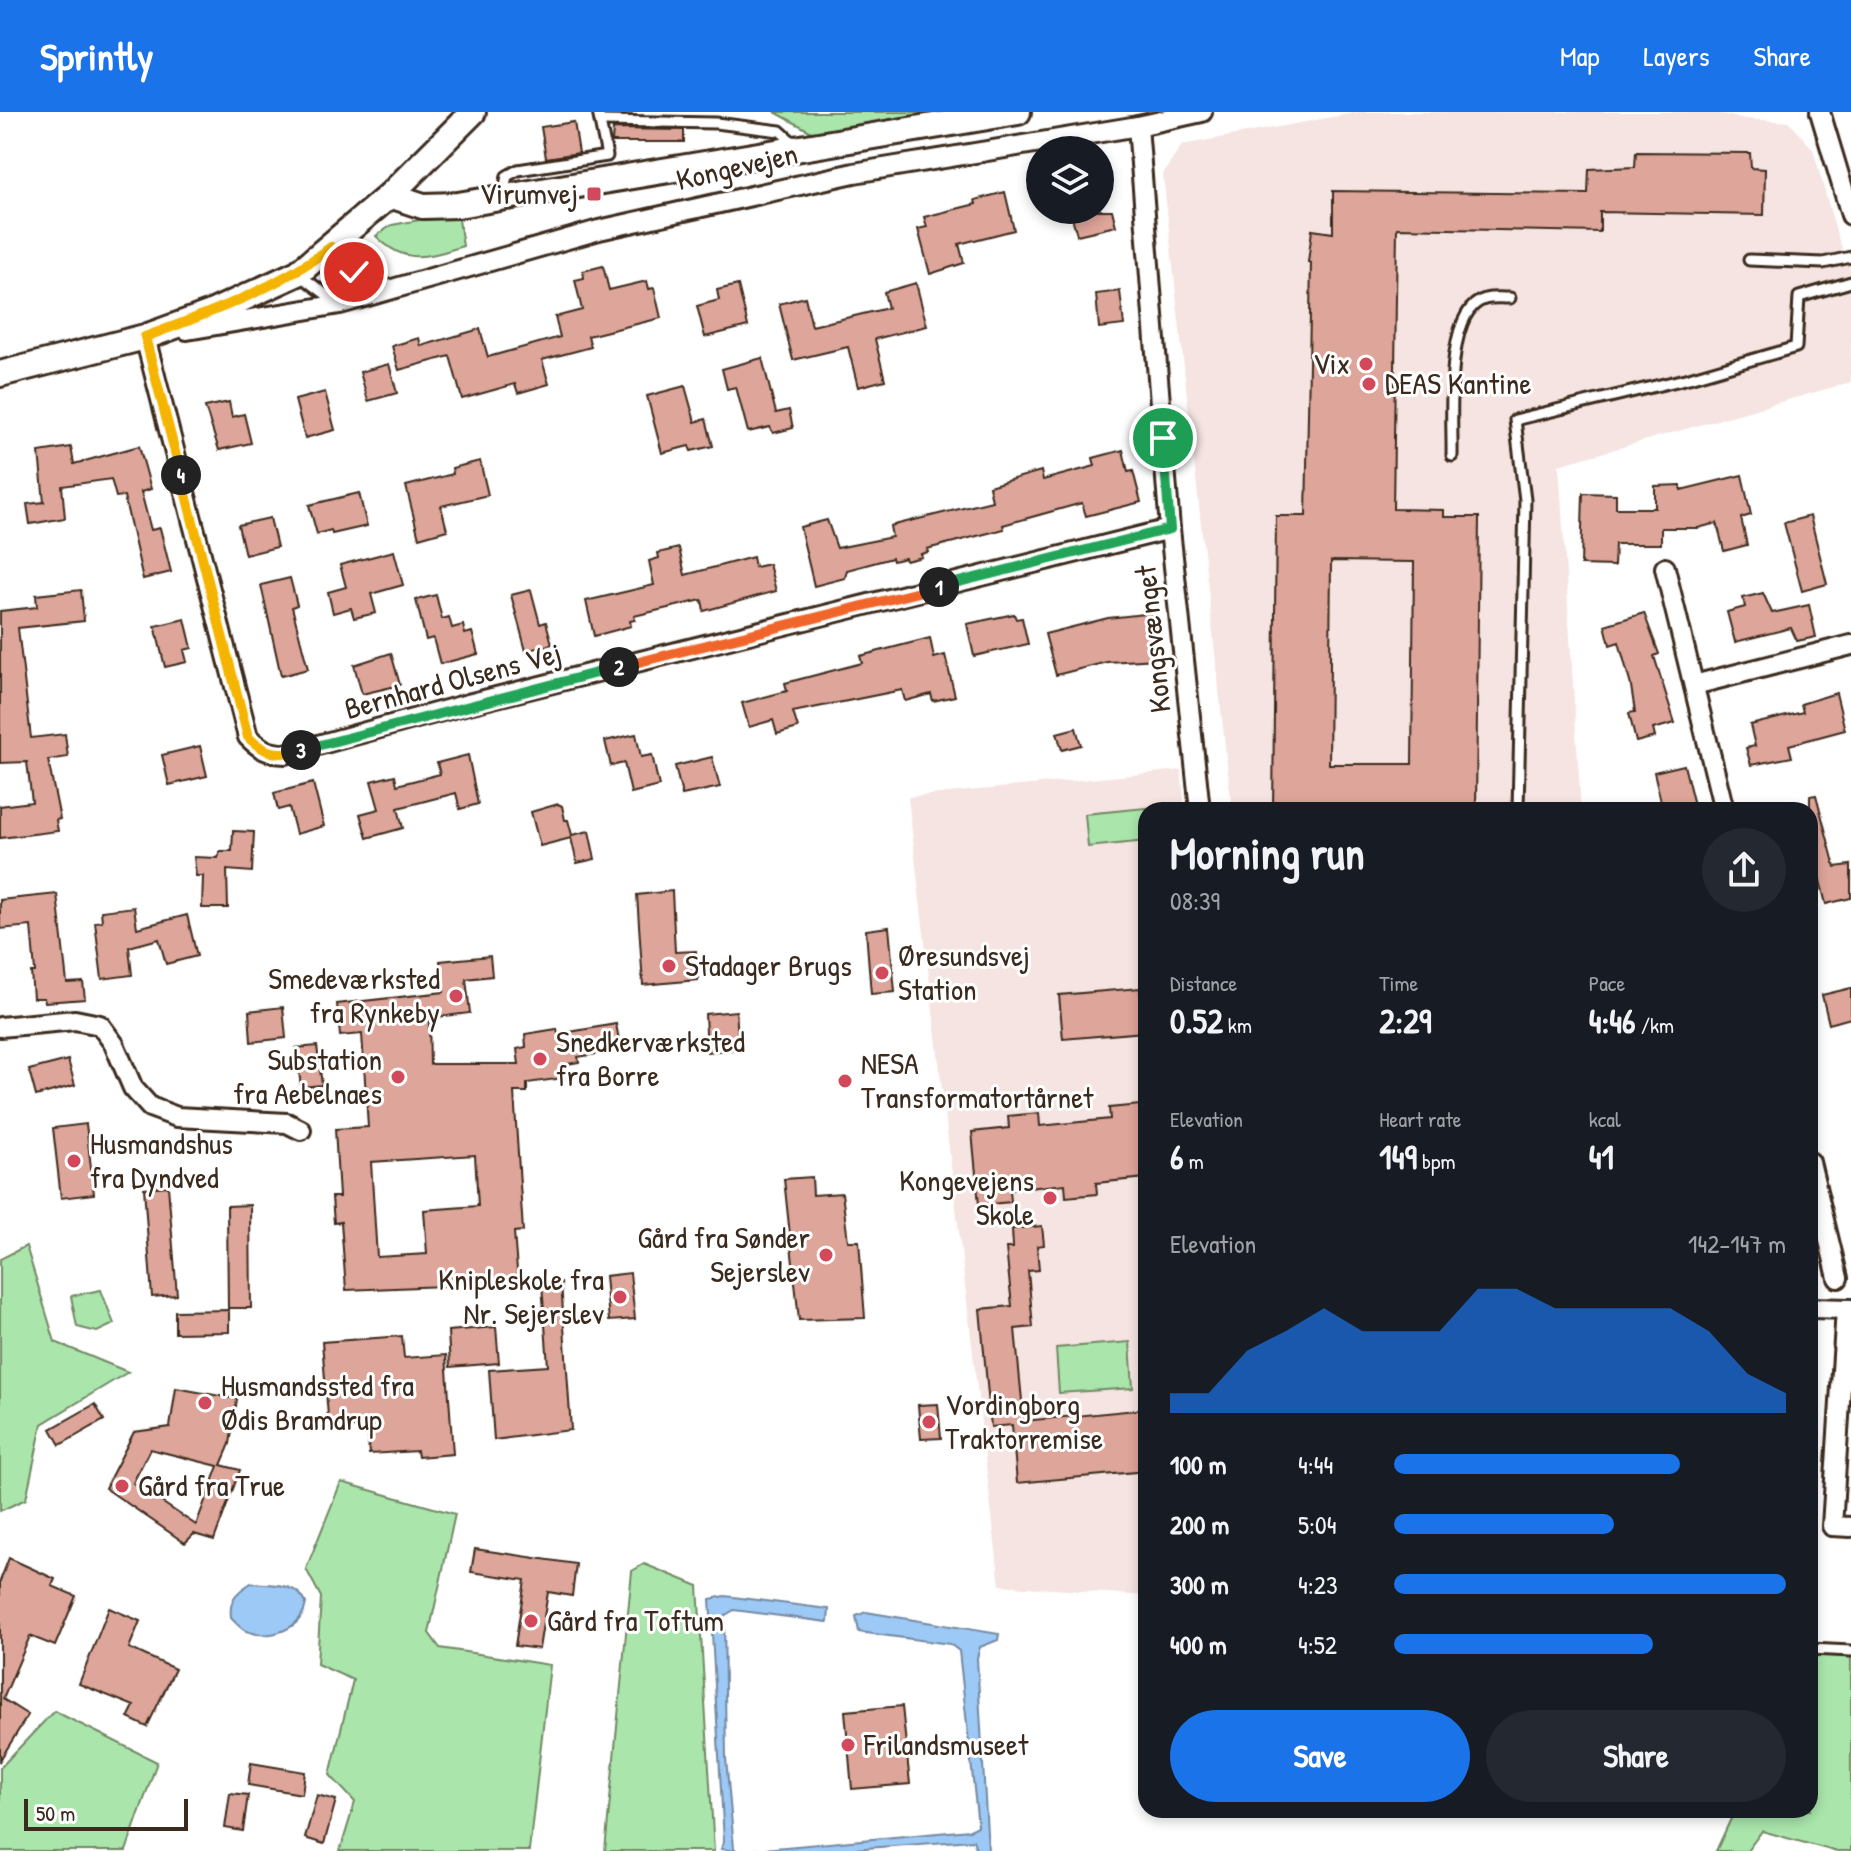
<!DOCTYPE html>
<html lang="en">
<head>
<meta charset="utf-8">
<style>
	:root { --surface:#171b24; --page:#242831; --text:#f1f3f6; --muted:#9ea1a6; --accent:#1a73e8 }
	body { margin:0; font-family:"Patrick Hand",sans-serif; background:var(--page); color:var(--text); height:100vh; display:flex; flex-direction:column; font-size:30px; white-space:nowrap }
	* { box-sizing:border-box; margin:0 }
	p { font-size:26px; color:var(--muted) }
	.icon { flex:none; width:44px; height:44px; fill:none; stroke:currentColor; stroke-width:2; stroke-linecap:round; stroke-linejoin:round }
	.map { position:relative; flex:1; overflow:hidden }
	.drawer { position:absolute; left:1138px; top:690px; width:680px; height:1016px; display:flex; flex-direction:column; background:var(--surface); border-radius:24px; box-shadow:0 4px 12px #0003 }
	.drawer>* { flex:none }
	.buttons { position:absolute; left:1026px; top:24px; display:grid; gap:16px }
	.buttons a { display:grid; place-items:center; width:88px; height:88px; border-radius:50%; background:var(--surface); box-shadow:0 4px 12px #0003; font-size:40px }
	.scale { position:absolute; left:24px; bottom:20px; width:164px; box-sizing:border-box; padding-left:8px; border:4px solid #3b2a1e; border-top:0; font-size:22px; line-height:28px; white-space:nowrap; color:#3b2a1e; -webkit-text-stroke:6px #fff; paint-order:stroke }
	.pin { position:absolute; display:grid; place-items:center; width:68px; height:68px; color:#fff; margin:-34px; border:4px solid #fff; border-radius:50%; box-shadow:0 2px 8px #0007 }
	.km { position:absolute; width:40px; height:40px; margin:-20px; border-radius:50%; background:#222; color:#fff; font-size:22px; line-height:40px; text-align:center }
	.round { display:grid; place-items:center; flex:none; width:84px; height:84px; border-radius:42px; background:var(--page) }
	.summary { display:flex; align-items:center; justify-content:space-between; height:136px; padding:0 32px }
	h1 { font-size:44px; font-weight:700; line-height:60px }
	.stats { display:grid; grid-template-columns:repeat(3,1fr); gap:12px; height:136px; padding:8px 32px }
	.stats div { display:grid; align-content:center }
	.stats b { font-size:34px; font-weight:700 }
	.stats small { font-size:22px; font-weight:400 }
	.stats p { font-size:22px }
	.chart { height:224px; padding:16px 32px }
	.chart p { display:flex; justify-content:space-between }
	.chart svg { width:100%; height:144px; margin-top:8px; fill:var(--accent); opacity:.7 }
	.action { display:flex; gap:16px; margin-top:auto; padding:16px 32px }
	.action a { flex:1; height:92px; border-radius:48px; background:var(--accent); color:#fff; font-size:32px; font-weight:700; line-height:92px; text-align:center }
	.action a+a { background:var(--page); color:var(--text) }
	ul { padding:0 32px; list-style:none; font-size:26px }
	li { display:grid; grid-template-columns:128px 96px 1fr; align-items:center; height:60px }
	li i { height:20px; border-radius:10px; background:var(--accent) }
	header { display:flex; align-items:center; gap:48px; box-sizing:border-box; height:112px; padding:0 40px; background:var(--accent); color:#fff }
	header strong { font-size:38px }
	nav { display:flex; gap:44px; margin-inline-start:auto; font-size:28px }
	.map>svg:first-child { display:block }
	.built { fill:#f5e4e1 }
	.green { fill:#aae6ac; stroke:#728865; stroke-width:2 }
	.water { fill:#9cc9f6; stroke:#7589a0; stroke-width:2 }
	.building { fill:#dea59a; stroke:#3b2a1e; stroke-width:2; fill-rule:evenodd }
	.lines { fill:none; stroke-linecap:round; stroke-linejoin:round }
	.lane-casing { stroke:#3b2a1e; stroke-width:15 }
	.street-casing { stroke:#3b2a1e; stroke-width:24 }
	.secondary-casing { stroke:#3b2a1e; stroke-width:30 }
	.lane { stroke:#fff; stroke-width:9 }
	.street { stroke:#fff; stroke-width:18 }
	.secondary { stroke:#fff; stroke-width:24 }
	.split-1-casing { stroke:#fff; stroke-width:16 }
	.split-2-casing { stroke:#fff; stroke-width:16 }
	.split-3-casing { stroke:#fff; stroke-width:16 }
	.split-4-casing { stroke:#fff; stroke-width:16 }
	.split-5-casing { stroke:#fff; stroke-width:16 }
	.split-1 { stroke:#22a559; stroke-width:10 }
	.split-2 { stroke:#f0652b; stroke-width:10 }
	.split-3 { stroke:#22a559; stroke-width:10 }
	.split-4 { stroke:#f5b400; stroke-width:10 }
	.split-5 { stroke:#f5b400; stroke-width:10 }
	.poi-dot { fill:#d1495b; stroke:#fff; stroke-width:3 }
	.labels { text-anchor:middle; stroke-width:6; stroke-linejoin:round; paint-order:stroke }
	.street-label { font-size:30px; fill:#3b2a1e; stroke:#fff }
	.poi-label { font-size:30px; fill:#3b2a1e; stroke:#fff; text-anchor:start }
</style>
</head>
<body>
<header>
<strong>Sprintly</strong>
<nav><a>Map</a><a>Layers</a><a>Share</a></nav>
</header>
<div class="map">
<svg width="1851" height="1739" viewBox="0 0 1851 1739">
	<rect width="100%" height="100%" fill="#fff"/>
	<filter id="ink" filterUnits="userSpaceOnUse"><feTurbulence type="fractalNoise" baseFrequency=".0125" numOctaves="2"/><feDisplacementMap in="SourceGraphic" scale="16" xChannelSelector="R" yChannelSelector="G"/><feConvolveMatrix kernelMatrix="1 2 1 2 8 2 1 2 1" color-interpolation-filters="sRGB"/></filter>
	<g filter="url(#ink)">
		<g class="built">
			<path d="M1359,0H1709L1746,7L1789,10L1813,37L1837,123L1851,159V270L1559,353L1581,698H1232L1163,62L1182,33Z"/>
			<path d="M1181,658L1185,698H1146V1484L1000,1473L908,685Z"/>
		</g>
		<g class="green">
			<path d="M775,0H972L817,23Z"/>
			<path d="M458,101L463,134C427,145 406,154 376,124L392,113Z"/>
			<path d="M1166,694V698H1146V729L1088,735L1085,702Z"/>
			<path d="M26,1134L55,1230L128,1260L42,1312L26,1387L0,1399V1147Z"/>
			<path d="M101,1178L114,1212L97,1220L77,1215L71,1184Z"/>
			<path d="M1130,1230L1133,1276L1059,1281L1056,1236Z"/>
			<path d="M341,1370L455,1402L429,1521L440,1536L550,1553L529,1739H340L355,1690L330,1663L353,1568L317,1552L321,1485L306,1457Z"/>
			<path d="M644,1452L698,1474L714,1739H605L632,1459Z"/>
			<path d="M1810,1533L1851,1536V1739H1834L1762,1719L1747,1739H1716L1735,1698H1810Z"/>
			<path d="M54,1599L157,1650L126,1739H0V1656Z"/>
		</g>
		<g class="water">
			<path d="M251,1471C270,1473 297,1470 306,1491C302,1518 270,1528 246,1519C241,1517 235,1510 231,1506C229,1488 235,1481 251,1471Z"/>
			<path d="M725,1484L829,1497L828,1510L734,1498L724,1504L726,1646L734,1736L737,1739L721,1737L724,1730L710,1487Z"/>
			<path d="M866,1500L999,1522L998,1528L980,1535L977,1546L988,1739H977L973,1728L826,1739H743L970,1718L978,1714L959,1539L950,1532L859,1520L856,1504Z"/>
		</g>
		<g class="building">
			<path d="M574,10L579,41L546,46L541,15Z"/>
			<path d="M613,17L684,18V30H612Z"/>
			<path d="M1636,40L1750,41L1751,56L1765,57L1764,103L1600,100V120L1397,116L1393,397L1444,398V405H1479L1476,698H1273L1276,404H1306L1311,151L1308,150L1312,118L1333,121V79L1588,82L1589,57L1635,55ZM1331,449L1414,450L1412,652H1329Z"/>
			<path d="M1005,80L1014,118L959,132L964,151L930,162L918,117L927,115L924,105L976,92L975,88Z"/>
			<path d="M1070,98H1112L1116,114L1077,123Z"/>
			<path d="M603,154L609,178L647,169L649,177L654,176L661,206L588,224L591,235L542,248L549,272L518,281L515,272L462,287L450,244L399,258L392,234L419,226L421,234L480,217L488,245L560,225L555,205L582,198L575,168L584,166L583,159Z"/>
			<path d="M916,171L927,214L875,227L885,268L858,275L848,235L793,248L779,192L805,185L812,214L888,196L884,180Z"/>
			<path d="M738,173L748,214L705,225L697,194L719,188L717,178Z"/>
			<path d="M1120,179L1124,213L1099,216L1096,182Z"/>
			<path d="M762,246L776,301L789,298L793,316L773,321L770,315L748,320L736,275L727,277L722,257Z"/>
			<path d="M389,252L397,281L368,289L360,260Z"/>
			<path d="M685,274L695,310L706,307L713,334L691,339L689,334L662,341L647,284Z"/>
			<path d="M325,280L335,318L305,326L295,288Z"/>
			<path d="M229,290L232,305L244,302L251,331L219,338L205,295Z"/>
			<path d="M139,334L151,377L141,380L151,418L160,416L171,460L143,467L124,384L116,385L111,367L62,374L65,406L30,412L27,392L44,390L39,340L71,335L74,352Z"/>
			<path d="M1123,338L1128,360L1133,359L1141,390L1086,404L1082,391L1003,413L1004,417L927,437L928,440L921,442L922,445L906,449L905,446L893,449L892,446L847,458L845,466L814,474L800,415L827,408L837,436L892,425L890,414L992,389L989,374L1041,359L1043,368L1095,354L1093,346Z"/>
			<path d="M480,349L488,383L441,394L447,418L419,426L406,374L453,362L452,356Z"/>
			<path d="M1742,363L1751,403L1741,406L1747,433L1724,439L1717,411L1698,416H1661V432H1615L1614,454L1581,453L1583,381L1616,382V396H1655V374L1681,373V378Z"/>
			<path d="M359,381L367,414L332,422L331,418L317,422L309,393Z"/>
			<path d="M1810,404L1827,472L1802,479L1784,411Z"/>
			<path d="M270,406L277,435L245,443L238,413Z"/>
			<path d="M679,436L685,463L753,445L755,455L769,452L776,479L704,499L702,488L634,504L635,508L630,509L631,514L594,524L586,489L654,473L649,449L659,446L658,441Z"/>
			<path d="M394,439L403,473L371,482L376,501L354,506L351,496L333,501L328,480L346,475L340,453Z"/>
			<path d="M290,466L297,493L292,495L308,557L281,564L261,473Z"/>
			<path d="M81,478L84,509L18,516L31,626L65,622L68,645L48,648L60,707L56,708L58,719L0,726V694L32,690L27,650L0,651V499L37,495L36,483Z"/>
			<path d="M531,478L540,512L546,510L552,532L526,539L511,483Z"/>
			<path d="M1763,481L1772,501L1809,493L1816,525L1797,529L1791,516L1735,530L1727,500L1745,495L1743,486Z"/>
			<path d="M436,483L442,507L449,505L452,516L463,513L465,522L472,520L478,542L440,552L433,526L426,528L416,488Z"/>
			<path d="M1153,501L1158,547L1107,550L1056,563L1045,522L1108,506Z"/>
			<path d="M1644,501L1659,542L1654,544L1675,611L1653,617L1655,625L1636,630L1629,601L1635,600L1631,574L1619,530L1610,533L1605,513Z"/>
			<path d="M1014,502L1016,507L1022,506L1028,532L974,544L967,512Z"/>
			<path d="M185,507L192,536L184,538L187,550L165,555L155,514Z"/>
			<path d="M930,526L934,546L945,543L955,584L933,589L931,582L905,589L902,578L793,600L798,616L777,622L773,608L749,615L742,591L787,579L785,571L862,551L860,544Z"/>
			<path d="M391,541L400,573L362,582L354,553Z"/>
			<path d="M1836,581L1845,618L1789,633L1792,645L1751,653L1746,636L1755,634L1750,613L1803,600L1801,592Z"/>
			<path d="M1076,616L1081,633L1062,638L1057,621Z"/>
			<path d="M636,622L641,645L652,643L659,674L631,681L624,651L611,654L605,629Z"/>
			<path d="M200,634L207,664L169,673L162,643Z"/>
			<path d="M468,643L478,692L460,697L456,681L398,696L403,716L367,726L360,702L379,697L371,669L395,663L397,673L440,662L437,651Z"/>
			<path d="M712,645L720,675L682,683L675,654Z"/>
			<path d="M1684,653L1694,693L1663,698L1654,660Z"/>
			<path d="M313,671L324,714L296,722L289,695L278,698L274,681Z"/>
			<path d="M1816,683L1835,755L1851,753V786L1826,792L1810,729V684Z"/>
			<path d="M558,692L562,694L565,708H568L572,723L589,719L595,747L577,751L571,726L540,734L531,700Z"/>
			<path d="M233,719L254,720L252,760L227,758L228,796H202L203,764H196L194,745L218,746L220,739H232Z"/>
			<path d="M672,779L675,840L696,839L698,868L643,873L637,783Z"/>
			<path d="M57,782L67,871L83,870L85,887L45,890L44,886H33L31,860H35L31,814L0,817V788Z"/>
			<path d="M134,795L137,816L187,803L197,844L166,852L159,827L129,835L132,863L102,867L95,810L102,809L101,799Z"/>
			<path d="M889,815L895,880L871,882L866,818Z"/>
			<path d="M490,844L492,864L466,867L470,901L429,906L430,952H519L517,937L526,935L525,922L557,917L558,922L616,912L621,938L578,945L579,950L562,953L564,966L527,971V980H514L523,1119L514,1120L518,1171L346,1178L341,1110L334,1111L332,1085H339L335,1017L368,1015L362,922L340,924L337,892L444,880L440,849ZM475,1043L478,1094L424,1098L427,1142L377,1145L371,1050Z"/>
			<path d="M1140,876L1144,920L1063,927L1059,883Z"/>
			<path d="M1851,876V906L1829,912L1822,883Z"/>
			<path d="M283,895L286,926L251,930L249,899Z"/>
			<path d="M736,899L739,937L707,940L705,902Z"/>
			<path d="M317,934L322,973L301,975L296,936Z"/>
			<path d="M68,948L75,973L36,984L29,958Z"/>
			<path d="M1140,993L1142,1016L1146,1015V1066L1096,1071L1097,1082L1066,1085L1065,1072L1010,1078L1011,1090L979,1093L972,1020L1009,1016L1008,1004L1039,1001L1040,1014L1110,1007L1109,996Z"/>
			<path d="M86,1012L94,1082L61,1086L53,1016Z"/>
			<path d="M812,1065L813,1083L842,1081L848,1129H859L865,1206L799,1208L784,1067Z"/>
			<path d="M168,1074L177,1183L152,1185L144,1076Z"/>
			<path d="M250,1093L251,1196H228L227,1094Z"/>
			<path d="M1042,1114L1044,1133L1037,1134L1039,1158L1028,1159L1033,1215L1015,1217L1024,1309L1146,1297V1359L1017,1371L1012,1313L991,1315L980,1197L1012,1194L1006,1136H1013L1012,1117Z"/>
			<path d="M630,1161L635,1207L609,1209L605,1164Z"/>
			<path d="M561,1170L571,1318L494,1328L489,1258L548,1254L542,1172Z"/>
			<path d="M229,1198V1220L175,1221V1199Z"/>
			<path d="M496,1215L499,1251L450,1255L448,1219Z"/>
			<path d="M402,1224L404,1246L446,1243L453,1342L418,1345L417,1339L369,1342L367,1314L329,1317L322,1230Z"/>
			<path d="M176,1276L237,1287L230,1332L221,1353L240,1358L214,1428L194,1422L185,1431L105,1376L134,1320L170,1315ZM150,1337L218,1354L196,1413L133,1371Z"/>
			<path d="M95,1292L104,1308L60,1333L51,1317Z"/>
			<path d="M938,1292L941,1326L921,1327L918,1293Z"/>
			<path d="M475,1437L576,1452L572,1484L548,1480L539,1537L515,1534L525,1468L471,1460Z"/>
			<path d="M9,1446L55,1467L52,1474L76,1484L55,1534L30,1524L3,1587L28,1603L0,1648V1469Z"/>
			<path d="M109,1496L140,1509L129,1536L175,1557L147,1615L128,1606L134,1594L79,1572Z"/>
			<path d="M902,1594L910,1672L852,1677L845,1599Z"/>
			<path d="M251,1651L305,1660L302,1682L248,1673Z"/>
			<path d="M230,1681L248,1683L243,1719L225,1716Z"/>
			<path d="M317,1683L336,1688L324,1732L305,1726Z"/>
		</g>
		<g class="lines">
			<g class="lane-casing">
				<g id="lane">
					<path d="M602,9L716,11L780,19L797,34"/>
					<path d="M503,83L507,64L518,58L607,44L598,0"/>
					<path d="M331,135L354,160L382,177"/>
					<path d="M1749,148L1823,151L1851,145"/>
					<path d="M300,163L336,190"/>
					<path d="M1452,344C1453,310 1443,198 1485,187C1493,185 1503,186 1510,186"/>
					<path d="M1518,698L1525,388L1515,308L1689,266L1796,235L1799,185L1851,170"/>
					<path d="M1810,1537L1851,1539"/>
				</g>
			</g>
			<g class="street-casing">
				<g id="street">
					<path d="M1820,0L1851,103"/>
					<path d="M1138,14L1170,417L1200,698"/>
					<path d="M187,218L340,192L599,118L854,61L1138,14L1202,0"/>
					<path d="M158,223L145,225L248,625C260,637 269,642 285,642L468,592L1170,417"/>
					<path d="M1665,456L1724,698"/>
					<path d="M1694,573L1851,533"/>
					<path d="M0,915L75,908L100,913L114,932L133,976L150,995L177,1005L287,1011L301,1018"/>
					<path d="M1810,1050L1838,1166"/>
					<path d="M1810,1196L1851,1197"/>
					<path d="M1846,1197L1832,1414L1851,1415"/>
				</g>
			</g>
			<g class="secondary-casing">
				<g id="secondary">
					<path d="M390,83L423,94L458,93L1018,0"/>
					<path d="M0,262L145,225L211,201L298,161L390,83L473,0"/>
				</g>
			</g>
			<use href="#lane" class="lane"/>
			<use href="#street" class="street"/>
			<use href="#secondary" class="secondary"/>
		</g>
	</g>
	<g class="lines" filter="url(#ink)">
		<g class="split-1-casing">
			<path id="split-1" d="M939,475L1170,417L1163,326"/>
		</g>
		<g class="split-2-casing">
			<path id="split-2" d="M619,555L939,475"/>
		</g>
		<g class="split-3-casing">
			<path id="split-3" d="M301,638L619,555"/>
		</g>
		<g class="split-4-casing">
			<path id="split-4" d="M181,363L248,625C265,642 278,644 301,638"/>
		</g>
		<g class="split-5-casing">
			<path id="split-5" d="M181,363L145,225C210,201 276,177 331,135L354,160"/>
		</g>
		<use href="#split-1" class="split-1"/>
		<use href="#split-2" class="split-2"/>
		<use href="#split-3" class="split-3"/>
		<use href="#split-4" class="split-4"/>
		<use href="#split-5" class="split-5"/>
	</g>
	<g class="poi-dot">
		<rect x="586" y="74" width="16" height="16" rx="4"/>
		<circle cx="1366" cy="252" r="8"/>
		<circle cx="1369" cy="272" r="8"/>
		<circle cx="669" cy="854" r="8"/>
		<circle cx="882" cy="861" r="8"/>
		<circle cx="456" cy="884" r="8"/>
		<circle cx="540" cy="947" r="8"/>
		<circle cx="398" cy="965" r="8"/>
		<circle cx="845" cy="969" r="8"/>
		<circle cx="74" cy="1049" r="8"/>
		<circle cx="1050" cy="1086" r="8"/>
		<circle cx="826" cy="1143" r="8"/>
		<circle cx="620" cy="1185" r="8"/>
		<circle cx="205" cy="1291" r="8"/>
		<circle cx="929" cy="1310" r="8"/>
		<circle cx="122" cy="1374" r="8"/>
		<circle cx="531" cy="1509" r="8"/>
		<circle cx="848" cy="1633" r="8"/>
	</g>
	<g class="labels">
		<g class="street-label">
			<text transform="translate(737 55) rotate(-13)" y="10">Kongevejen</text>
			<text transform="translate(1153 527) rotate(-96)" y="10">Kongsvænget</text>
			<text transform="translate(453 569) rotate(-15)" y="10">Bernhard Olsens Vej</text>
		</g>
		<g class="poi-label">
			<text x="578" y="92" text-anchor="end">Virumvej</text>
			<text x="1350" y="262" text-anchor="end">Vix</text>
			<text x="1385" y="282">DEAS Kantine</text>
			<text x="898" y="854">Øresundsvej<tspan x="898" dy="34">Station</tspan></text>
			<text x="685" y="864">Stadager Brugs</text>
			<text x="440" y="877" text-anchor="end">Smedeværksted<tspan x="440" dy="34">fra Rynkeby</tspan></text>
			<text x="556" y="940">Snedkerværksted<tspan x="556" dy="34">fra Borre</tspan></text>
			<text x="382" y="958" text-anchor="end">Substation<tspan x="382" dy="34">fra Aebelnaes</tspan></text>
			<text x="861" y="962">NESA<tspan x="861" dy="34">Transformatortårnet</tspan></text>
			<text x="90" y="1042">Husmandshus<tspan x="90" dy="34">fra Dyndved</tspan></text>
			<text x="1034" y="1079" text-anchor="end">Kongevejens<tspan x="1034" dy="34">Skole</tspan></text>
			<text x="810" y="1136" text-anchor="end">Gård fra Sønder<tspan x="810" dy="34">Sejerslev</tspan></text>
			<text x="604" y="1178" text-anchor="end">Knipleskole fra<tspan x="604" dy="34">Nr. Sejerslev</tspan></text>
			<text x="221" y="1284">Husmandssted fra<tspan x="221" dy="34">Ødis Bramdrup</tspan></text>
			<text x="945" y="1303">Vordingborg<tspan x="945" dy="34">Traktorremise</tspan></text>
			<text x="138" y="1384">Gård fra True</text>
			<text x="547" y="1519">Gård fra Toftum</text>
			<text x="864" y="1643">Frilandsmuseet</text>
		</g>
	</g>
</svg>
<div class="buttons">
<a><svg class="icon" aria-label="layers" viewBox="0 0 24 24"><path d="M12 4l9 5-9 5-9-5zM3 14l9 5 9-5"/></svg></a>
</div>
<div class="scale">50 m</div>
<div class="pin" style="left:1163px;top:326px;background:#1e9e55"><svg class="icon" aria-label="arrive" viewBox="0 0 24 24"><path d="M6 21V4h12l-3 4 3 4H6"/></svg></div>
<div class="pin" style="left:354px;top:160px;background:#d93025"><svg class="icon" aria-label="check" viewBox="0 0 24 24"><path d="M5 12l5 5 9-10"/></svg></div>
<b class="km" style="left:939px;top:475px">1</b>
<b class="km" style="left:619px;top:555px">2</b>
<b class="km" style="left:301px;top:638px">3</b>
<b class="km" style="left:181px;top:363px">4</b>
<section class="drawer">
<div class="summary"><div><h1>Morning run</h1><p>08:39</p></div><a class="round"><svg class="icon" aria-label="share" viewBox="0 0 24 24"><path d="M12 15V3M7 8l5-5 5 5M5 13v7h14v-7"/></svg></a></div>
<div class="stats">
<div><p>Distance</p><b>0.52<small> km</small></b></div>
<div><p>Time</p><b>2:29</b></div>
<div><p>Pace</p><b>4:46<small> /km</small></b></div>
</div>
<div class="stats">
<div><p>Elevation</p><b>6<small> m</small></b></div>
<div><p>Heart rate</p><b>149<small> bpm</small></b></div>
<div><p>kcal</p><b>41</b></div>
</div>
<div class="chart"><p><span>Elevation</span>142–147 m</p>
<svg viewBox="0 0 160 44" preserveAspectRatio="none"><path d="M0 44V38L10 38L20 25L30 19L40 12L50 19L60 19L70 19L80 6L90 6L100 12L110 12L120 12L130 12L140 19L150 32L160 38V44z"/></svg>
</div>
<ul>
<li><b>100 m</b>4:44<i style="width:73%"></i></li>
<li><b>200 m</b>5:04<i style="width:56%"></i></li>
<li><b>300 m</b>4:23<i style="width:100%"></i></li>
<li><b>400 m</b>4:52<i style="width:66%"></i></li>
</ul>
<div class="action"><a>Save</a><a>Share</a></div>
</section>
</div>
</body>
</html>
